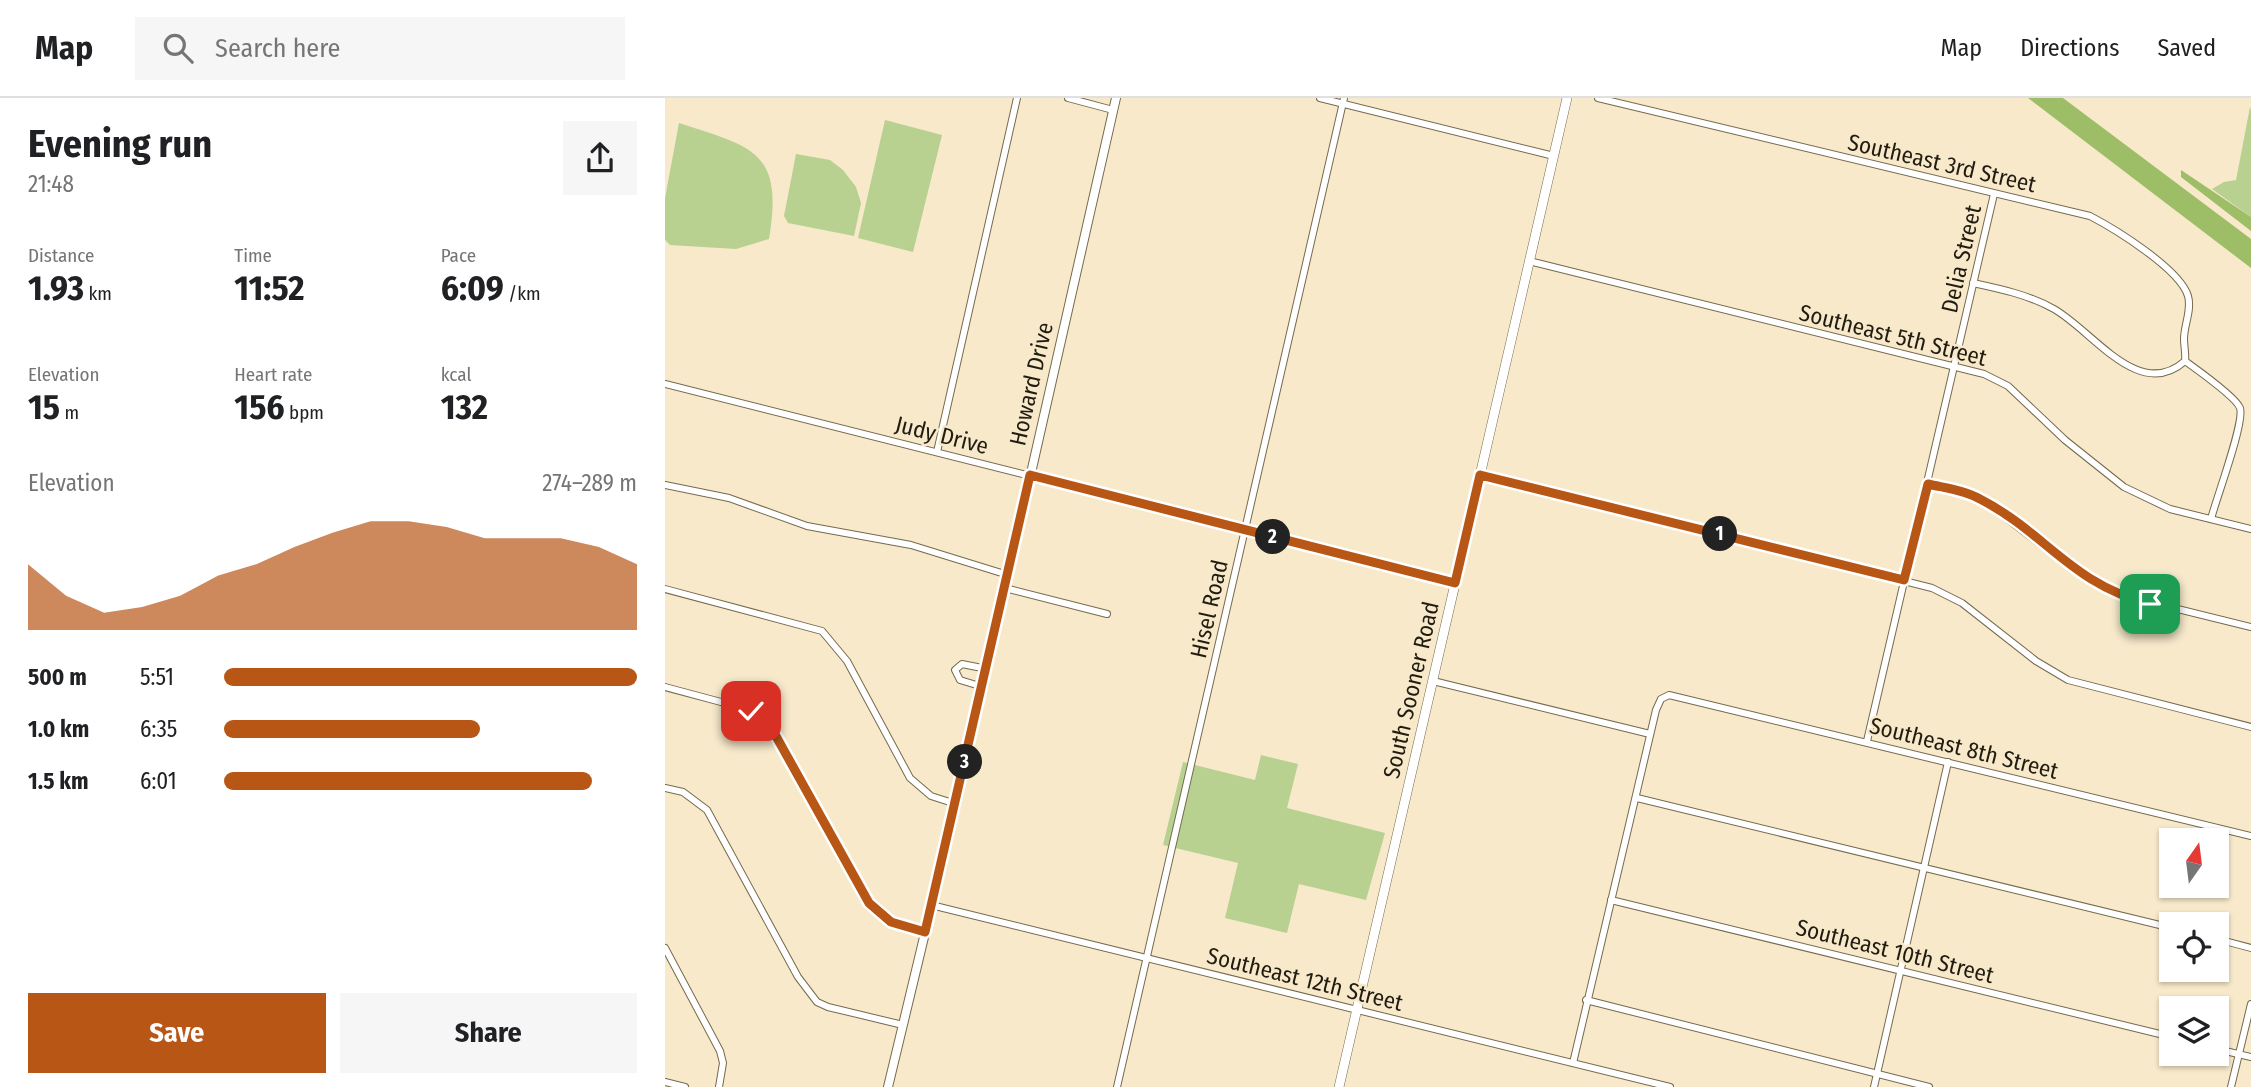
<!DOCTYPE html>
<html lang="en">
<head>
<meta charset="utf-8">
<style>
	:root { --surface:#fff; --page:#f6f6f6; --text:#202124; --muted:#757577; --line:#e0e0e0; --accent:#b85616 }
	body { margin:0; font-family:"Fira Sans Condensed",sans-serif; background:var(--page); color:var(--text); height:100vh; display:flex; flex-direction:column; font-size:26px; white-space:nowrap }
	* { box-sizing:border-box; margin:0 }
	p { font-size:23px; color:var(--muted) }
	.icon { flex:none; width:38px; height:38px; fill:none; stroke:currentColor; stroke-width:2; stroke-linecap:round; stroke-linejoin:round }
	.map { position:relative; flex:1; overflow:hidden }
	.sheet { display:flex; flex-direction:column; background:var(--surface); width:665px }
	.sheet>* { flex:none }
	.needle { width:46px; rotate:14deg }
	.buttons { position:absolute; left:1494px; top:730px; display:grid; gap:14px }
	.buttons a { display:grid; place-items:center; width:70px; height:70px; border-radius:0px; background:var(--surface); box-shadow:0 2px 5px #0004; font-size:35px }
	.pin { position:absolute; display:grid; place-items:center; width:60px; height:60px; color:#fff; margin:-30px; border-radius:14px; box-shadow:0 4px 10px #0006 }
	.km { position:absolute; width:35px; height:35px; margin:-18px; border-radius:50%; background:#222; color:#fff; font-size:19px; line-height:35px; text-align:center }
	.round { display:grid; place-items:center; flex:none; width:74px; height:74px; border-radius:0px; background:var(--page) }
	.overview { display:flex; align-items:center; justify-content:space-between; height:119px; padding:0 28px }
	h1 { font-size:38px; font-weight:700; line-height:52px }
	.metrics { display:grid; grid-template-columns:repeat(3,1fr); gap:10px; height:119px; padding:7px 28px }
	.metrics div { display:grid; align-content:center }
	.metrics b { font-size:35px; font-weight:700 }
	.metrics small { font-size:19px; font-weight:400 }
	.metrics p { font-size:19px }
	.chart { height:196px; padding:14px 28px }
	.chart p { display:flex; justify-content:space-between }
	.chart svg { width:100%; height:126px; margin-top:7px; fill:var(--accent); opacity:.7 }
	.primary-button { display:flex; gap:14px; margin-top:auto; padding:14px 28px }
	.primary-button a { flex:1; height:80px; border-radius:0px; background:var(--accent); color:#fff; font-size:28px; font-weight:700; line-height:80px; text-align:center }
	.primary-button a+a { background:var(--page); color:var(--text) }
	ul { padding:0 28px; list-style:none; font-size:23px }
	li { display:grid; grid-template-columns:112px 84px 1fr; align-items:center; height:52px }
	li i { height:18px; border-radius:9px; background:var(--accent) }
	header { display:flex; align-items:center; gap:42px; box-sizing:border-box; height:98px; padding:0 35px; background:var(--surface); border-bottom:2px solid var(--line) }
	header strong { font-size:33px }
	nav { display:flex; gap:38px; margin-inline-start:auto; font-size:24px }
	.search { width:490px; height:63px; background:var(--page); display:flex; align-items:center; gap:18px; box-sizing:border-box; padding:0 24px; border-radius:0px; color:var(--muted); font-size:26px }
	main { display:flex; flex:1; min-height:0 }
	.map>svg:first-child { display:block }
	.green { fill:#b8d190 }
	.forest { fill:#9dbd66 }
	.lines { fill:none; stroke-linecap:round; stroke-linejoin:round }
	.minor-casing { stroke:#766a4e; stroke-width:8 }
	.tertiary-casing { stroke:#766a4e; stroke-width:10 }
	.secondary-casing { stroke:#766a4e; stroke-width:10 }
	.minor { stroke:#fff; stroke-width:6 }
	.tertiary { stroke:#fff; stroke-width:8 }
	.secondary { stroke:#fff; stroke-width:9 }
	.route-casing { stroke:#fff; stroke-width:14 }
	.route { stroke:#b85616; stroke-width:9 }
	.labels { text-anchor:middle; stroke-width:5; stroke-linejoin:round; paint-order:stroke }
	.street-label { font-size:23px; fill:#211c11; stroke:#f7e9ca }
</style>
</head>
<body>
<header>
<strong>Map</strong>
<div class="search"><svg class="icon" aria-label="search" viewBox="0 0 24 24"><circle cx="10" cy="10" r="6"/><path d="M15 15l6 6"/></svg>Search here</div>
<nav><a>Map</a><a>Directions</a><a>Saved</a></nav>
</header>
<main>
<section class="sheet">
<div class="overview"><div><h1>Evening run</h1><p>21:48</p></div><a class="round"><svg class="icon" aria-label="share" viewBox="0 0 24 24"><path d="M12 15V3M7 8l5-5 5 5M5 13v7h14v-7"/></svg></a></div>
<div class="metrics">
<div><p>Distance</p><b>1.93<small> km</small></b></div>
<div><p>Time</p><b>11:52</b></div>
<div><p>Pace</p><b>6:09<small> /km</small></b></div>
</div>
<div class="metrics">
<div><p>Elevation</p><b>15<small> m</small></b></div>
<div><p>Heart rate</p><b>156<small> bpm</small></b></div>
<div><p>kcal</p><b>132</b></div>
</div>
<div class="chart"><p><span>Elevation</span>274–289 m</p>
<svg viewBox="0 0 160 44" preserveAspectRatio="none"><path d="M0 44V21L10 32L20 38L30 36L40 32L50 25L60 21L70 15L80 10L90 6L100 6L110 8L120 12L130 12L140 12L150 15L160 21V44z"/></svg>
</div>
<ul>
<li><b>500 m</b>5:51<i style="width:100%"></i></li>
<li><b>1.0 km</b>6:35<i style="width:62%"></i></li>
<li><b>1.5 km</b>6:01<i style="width:89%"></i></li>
</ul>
<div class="primary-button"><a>Save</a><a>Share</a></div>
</section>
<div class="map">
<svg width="1586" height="989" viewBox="0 0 1586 989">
	<rect width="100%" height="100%" fill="#f7e9ca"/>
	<g class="green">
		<path d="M1585,9L1586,12V119L1547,91L1559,84L1571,82Z"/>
		<path d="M220,22L277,37L248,154L193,140Z"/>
		<path d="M14,25C87,49 119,52 104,141L71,151L5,147L0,142V100Z"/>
		<path d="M131,56L165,62L178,72L191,89L196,105L189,138L123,125L119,118Z"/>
		<path d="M596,657L633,666L622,710L720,735L701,802L634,786L622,835L560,820L573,765L498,747L518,664L590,682Z"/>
	</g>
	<g class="forest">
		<path d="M1363,0H1398L1586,141V170Z"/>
		<path d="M1516,72L1586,119V133L1516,79Z"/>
	</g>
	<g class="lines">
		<g class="minor-casing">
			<g id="minor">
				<path d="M403,0L448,12"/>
				<path d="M655,0L889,58"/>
				<path d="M933,0L1425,118C1450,131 1515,171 1523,198C1527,212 1519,227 1519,241C1519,249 1521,256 1520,263"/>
				<path d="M864,163L1319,276L1343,288L1400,342L1459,389L1505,411L1586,431"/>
				<path d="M1308,185C1336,191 1364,197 1389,211C1428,233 1474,304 1520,263"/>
				<path d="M1520,263C1531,271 1571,299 1575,310C1580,324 1551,401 1546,421"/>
				<path d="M0,286L790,485"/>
				<path d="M272,354L352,0"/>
				<path d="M815,377L1267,490L1297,505L1371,563L1403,582L1586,629"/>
				<path d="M1263,386L1315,400L1420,480L1452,496L1586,529"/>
				<path d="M0,387L64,400L142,428L246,447L343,477"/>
				<path d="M340,490L442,516"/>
				<path d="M0,491L157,533L182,563L245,680L266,698L291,706"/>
				<path d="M768,583L985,636"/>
				<path d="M0,589L56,604L98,619L117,647L204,805L226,824L260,834"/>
				<path d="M318,589L295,582L290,572L297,566L322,571"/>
				<path d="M1202,643L1329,96"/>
				<path d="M0,690L18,694L42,712L133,879L152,904L163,909L238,927"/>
				<path d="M972,700L1507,830"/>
				<path d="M946,802L1507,939"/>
				<path d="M266,807L1005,989"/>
				<path d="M1552,841L1586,850"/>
				<path d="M0,850L55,953L58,965L54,989"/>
				<path d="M921,902L1264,989"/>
				<path d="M1552,951L1586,959"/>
				<path d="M908,965L991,612L996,601L1004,597L1586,738"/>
				<path d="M0,984L20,989"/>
				<path d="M452,989L679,0"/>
				<path d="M1209,989L1283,664"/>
				<path d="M1566,989L1586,906"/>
			</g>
		</g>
		<g class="tertiary-casing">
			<path id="tertiary" d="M223,989L291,706L451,0"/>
		</g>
		<g class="secondary-casing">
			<path id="secondary" d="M674,989L902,0"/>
		</g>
		<use href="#minor" class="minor"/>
		<use href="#tertiary" class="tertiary"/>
		<use href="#secondary" class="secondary"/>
	</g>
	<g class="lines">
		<g class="route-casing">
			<path id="route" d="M86,613L98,619L107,631L204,805L226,824L260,834L365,377L790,485L815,377L1239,482L1263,386C1280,390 1299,392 1315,401C1381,435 1406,486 1485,506"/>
		</g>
		<use href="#route" class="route"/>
	</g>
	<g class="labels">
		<g class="street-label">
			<text transform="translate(1277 65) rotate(13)" y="8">Southeast 3rd Street</text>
			<text transform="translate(1296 161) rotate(-77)" y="8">Delia Street</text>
			<text transform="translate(1228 237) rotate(14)" y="8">Southeast 5th Street</text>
			<text transform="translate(366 286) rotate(-77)" y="8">Howard Drive</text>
			<text transform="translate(277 337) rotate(14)" y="8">Judy Drive</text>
			<text transform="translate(544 511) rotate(-77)" y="8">Hisel Road</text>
			<text transform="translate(746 592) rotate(-77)" y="8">South Sooner Road</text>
			<text transform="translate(1299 650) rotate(14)" y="8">Southeast 8th Street</text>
			<text transform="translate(1230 853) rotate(14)" y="8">Southeast 10th Street</text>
			<text transform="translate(640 881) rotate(14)" y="8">Southeast 12th Street</text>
		</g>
	</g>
</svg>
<div class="buttons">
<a><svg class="needle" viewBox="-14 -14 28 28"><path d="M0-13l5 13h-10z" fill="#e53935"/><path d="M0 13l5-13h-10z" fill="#757577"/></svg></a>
<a><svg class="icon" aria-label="locate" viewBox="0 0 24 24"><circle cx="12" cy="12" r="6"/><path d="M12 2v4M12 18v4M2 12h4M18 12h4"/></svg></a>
<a><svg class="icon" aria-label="layers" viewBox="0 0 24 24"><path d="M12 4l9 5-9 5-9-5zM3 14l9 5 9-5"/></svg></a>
</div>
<div class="pin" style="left:1485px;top:506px;background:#1e9e55"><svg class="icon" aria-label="arrive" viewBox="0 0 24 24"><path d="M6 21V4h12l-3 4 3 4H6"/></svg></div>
<div class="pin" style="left:86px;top:613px;background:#d93025"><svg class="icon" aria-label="check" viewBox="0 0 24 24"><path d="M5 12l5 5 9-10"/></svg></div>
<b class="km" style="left:1055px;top:436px">1</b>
<b class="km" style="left:608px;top:439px">2</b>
<b class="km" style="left:300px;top:664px">3</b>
</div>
</main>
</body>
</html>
